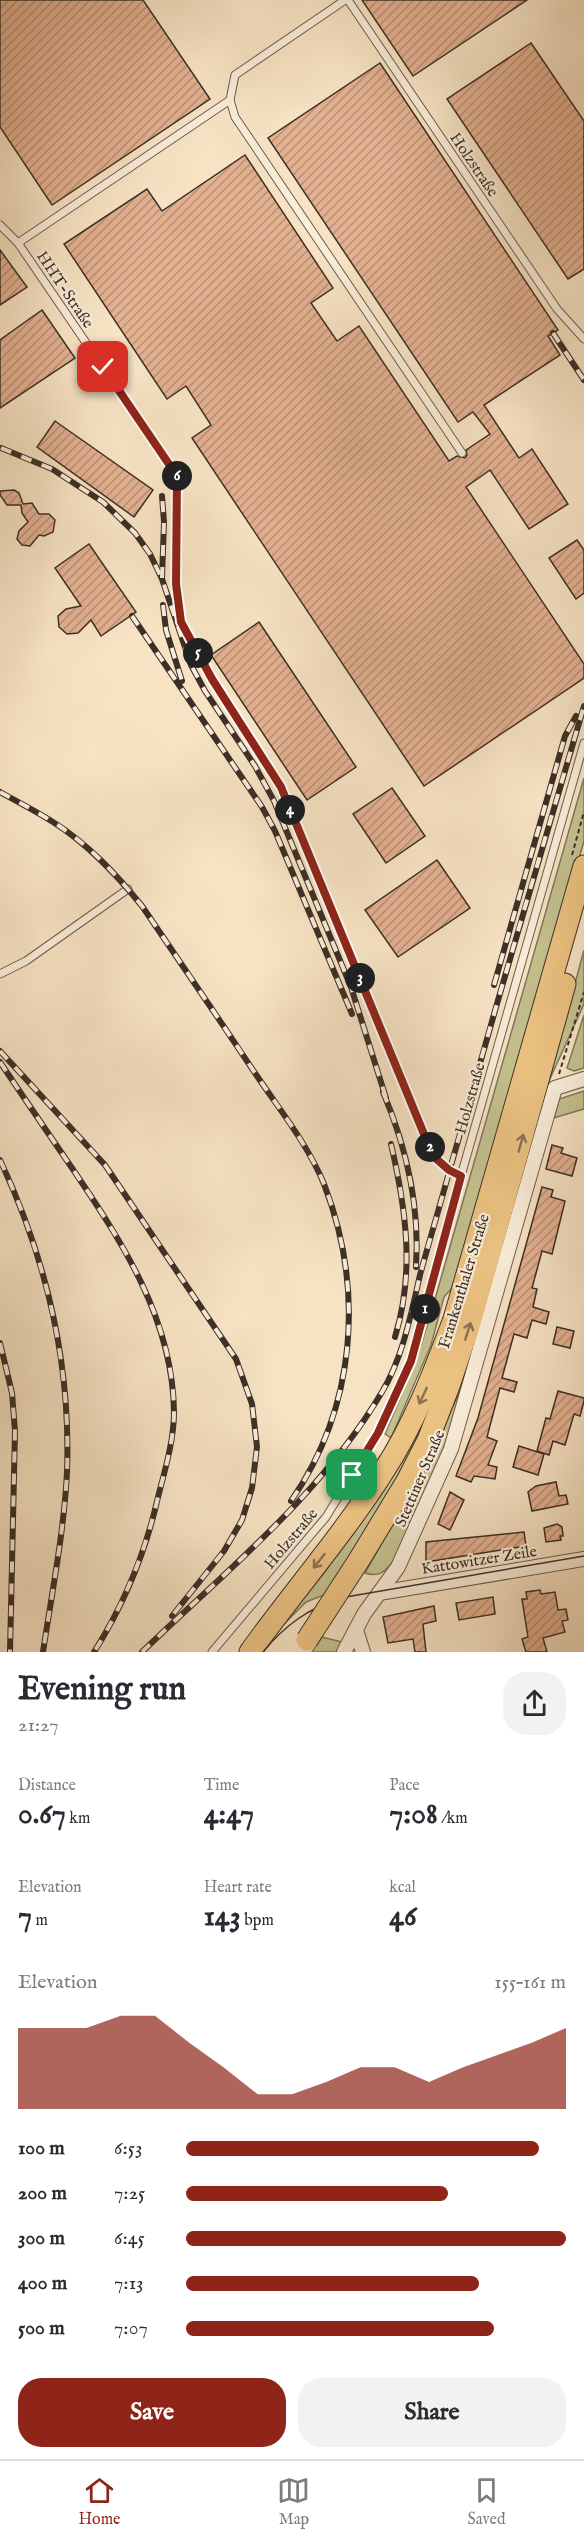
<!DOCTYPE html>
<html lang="en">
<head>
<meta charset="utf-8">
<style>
	:root { --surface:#fff; --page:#f2f2f3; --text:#2b2b33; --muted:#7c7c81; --line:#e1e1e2; --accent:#8f2418 }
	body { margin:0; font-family:"IM FELL English",serif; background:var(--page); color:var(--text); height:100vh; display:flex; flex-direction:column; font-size:22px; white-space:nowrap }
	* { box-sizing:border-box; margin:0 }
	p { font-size:20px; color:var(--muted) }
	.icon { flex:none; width:33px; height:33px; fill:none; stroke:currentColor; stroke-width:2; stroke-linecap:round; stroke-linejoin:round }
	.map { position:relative; height:1652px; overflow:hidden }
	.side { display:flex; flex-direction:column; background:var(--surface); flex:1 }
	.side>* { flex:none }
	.pin { position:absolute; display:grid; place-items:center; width:51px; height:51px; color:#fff; margin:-26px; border-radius:12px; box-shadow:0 3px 9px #0006 }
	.km { position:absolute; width:30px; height:30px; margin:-15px; border-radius:50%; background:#222; color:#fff; font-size:16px; line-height:30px; text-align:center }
	.round { display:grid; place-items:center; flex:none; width:63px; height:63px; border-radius:24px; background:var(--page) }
	.headline { display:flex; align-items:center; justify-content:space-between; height:102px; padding:0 18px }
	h1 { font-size:33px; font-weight:700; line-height:45px }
	.stats { display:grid; grid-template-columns:repeat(3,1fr); gap:9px; height:102px; padding:6px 18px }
	.stats div { display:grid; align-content:center }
	.stats b { font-size:30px; font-weight:700 }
	.stats small { font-size:16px; font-weight:400 }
	.stats p { font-size:16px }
	.chart { height:168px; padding:12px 18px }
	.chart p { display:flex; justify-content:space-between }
	.chart svg { width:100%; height:108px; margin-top:6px; fill:var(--accent); opacity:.7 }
	.action { display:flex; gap:12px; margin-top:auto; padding:12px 18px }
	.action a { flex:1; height:69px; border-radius:24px; background:var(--accent); color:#fff; font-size:24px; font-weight:700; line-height:69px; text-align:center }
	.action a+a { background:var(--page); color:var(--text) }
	ul { padding:0 18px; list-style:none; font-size:20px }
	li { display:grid; grid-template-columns:96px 72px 1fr; align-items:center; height:45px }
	li i { height:15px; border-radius:8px; background:var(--accent) }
	.menu { display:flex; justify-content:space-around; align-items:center; height:84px; border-top:2px solid var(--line); background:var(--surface); font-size:16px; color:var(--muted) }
	.menu a { display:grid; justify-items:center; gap:3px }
	.menu .current { color:var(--accent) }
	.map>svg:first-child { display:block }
	.grass { fill:#c4c18f; stroke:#80785b; stroke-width:1.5 }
	.building { fill:url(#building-hatch); stroke:#3c2f27; stroke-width:1.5 }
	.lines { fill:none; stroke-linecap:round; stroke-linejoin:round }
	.lane-casing { stroke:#6b5c4e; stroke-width:9 }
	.street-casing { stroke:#6b5c4e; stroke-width:16 }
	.primary-casing { stroke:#3c2f27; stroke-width:23 }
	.path { stroke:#3c2f27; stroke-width:2; stroke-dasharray:4.5 3; stroke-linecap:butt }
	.lane { stroke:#faedd9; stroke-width:7 }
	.street { stroke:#faedd9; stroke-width:14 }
	.primary { stroke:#ecc282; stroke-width:21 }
	.tram { stroke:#3c2f27; stroke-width:1.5 }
	.rail-casing { stroke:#3c2f27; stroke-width:6 }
	.rail { stroke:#faedd9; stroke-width:4; stroke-dasharray:11; stroke-linecap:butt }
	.primary-bridge-casing { stroke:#3c2f27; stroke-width:23; stroke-linecap:butt }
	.primary-bridge { stroke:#ecc282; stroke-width:21 }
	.oneway { stroke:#8b7150 }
	.route-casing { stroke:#fff; stroke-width:12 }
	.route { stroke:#8f2418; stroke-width:8 }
	.labels { text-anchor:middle; stroke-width:4.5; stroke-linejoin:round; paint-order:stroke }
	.street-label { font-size:16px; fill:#3c2f27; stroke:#faedd9 }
</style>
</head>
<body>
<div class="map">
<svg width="584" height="1652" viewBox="0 0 584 1652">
	<defs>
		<pattern id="building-hatch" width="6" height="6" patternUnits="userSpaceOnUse" patternTransform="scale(1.5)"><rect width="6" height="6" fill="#e3b090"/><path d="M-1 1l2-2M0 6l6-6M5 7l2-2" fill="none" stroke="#b99076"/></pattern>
	</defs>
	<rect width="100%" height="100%" fill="#f7e3c4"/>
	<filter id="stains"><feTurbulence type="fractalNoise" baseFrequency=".00333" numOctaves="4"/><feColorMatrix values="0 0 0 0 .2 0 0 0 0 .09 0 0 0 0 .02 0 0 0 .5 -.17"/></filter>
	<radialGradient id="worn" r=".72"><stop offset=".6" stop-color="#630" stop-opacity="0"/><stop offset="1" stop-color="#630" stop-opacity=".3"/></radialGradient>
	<g class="grass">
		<path d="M584,778V841L457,1282L444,1297L431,1345L391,1438L385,1434L417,1358L431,1313Z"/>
		<path d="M584,950V1004L549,1081Z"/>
		<path d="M584,1015V1068L574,1071L567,1068Z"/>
		<path d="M584,1091V1109L554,1118L559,1099Z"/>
		<path d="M445,1378L399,1481L324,1595L306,1602L271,1637L324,1573L369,1508Z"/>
		<path d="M460,1391L445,1447L395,1559C386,1570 381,1578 365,1573L422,1473Z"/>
		<path d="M322,1637L342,1642L337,1652H312Z"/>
	</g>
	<g class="building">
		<path d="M0,0H143L210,99L52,205L0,127Z"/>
		<path d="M362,0H527L413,76Z"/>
		<path d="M531,43L584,121V269L568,279L447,99Z"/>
		<path d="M380,63L558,330L548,336L560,355L484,405L519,458L532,449L568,504L529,529L490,470L466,487L584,664V678L424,786L192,438L211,425L186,386L167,399L64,244L147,189L162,211L245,155L333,288L311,303L337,341L359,326L449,461L457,456L465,458L467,455L466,450L490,434L473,412L458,422L268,138Z"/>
		<path d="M0,250L27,287L0,305Z"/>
		<path d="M42,310L75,358L0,408V340Z"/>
		<path d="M55,421L153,490L134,517L37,447Z"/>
		<path d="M14,490L19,493L23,504L32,503L39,514H49L55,520L53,532L44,536L39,535L30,546L22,545L17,539L19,531L28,522L22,513L21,505H7L0,495V491Z"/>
		<path d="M577,540L584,550V593L576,599L549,558Z"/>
		<path d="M89,544L136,612L101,636L91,620L78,633L67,634L59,627L58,616L66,609L81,606L55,568Z"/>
		<path d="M259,622L356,767L307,800L211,655Z"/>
		<path d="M392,788L425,836L386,863L353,814Z"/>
		<path d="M437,860L470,908L398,957L365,910Z"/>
		<path d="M552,1145L563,1148L561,1153L577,1158L572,1176L546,1169Z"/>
		<path d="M542,1187L553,1190L551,1197L565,1201L552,1254L542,1251L532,1288L537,1289L533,1307L549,1312L546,1324L532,1320L527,1338L514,1334L502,1378L517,1382L514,1392L500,1388L487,1437L497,1441L488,1465L497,1467L495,1479L474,1476L471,1482L456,1476L478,1418Z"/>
		<path d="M557,1327L574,1331L570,1348L553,1344Z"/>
		<path d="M558,1391L584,1398V1401L580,1416L574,1414L565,1445L553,1441L549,1455L537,1451L546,1418L550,1419Z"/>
		<path d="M519,1446L544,1454L538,1475L513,1467Z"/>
		<path d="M556,1482L559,1496L566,1495L568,1504L532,1511L528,1492L536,1486Z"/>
		<path d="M450,1492L464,1500L450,1530L438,1524Z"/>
		<path d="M557,1524L562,1527L563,1536H560L561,1540L546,1542L544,1528Z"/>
		<path d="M524,1532L526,1546L426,1562V1542Z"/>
		<path d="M540,1590L541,1594L555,1592L558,1610L566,1609L568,1620L562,1621L565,1632L543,1638L547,1652H526L522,1639L528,1637L522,1599H527L526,1592Z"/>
		<path d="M493,1597L495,1614L459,1620L456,1603Z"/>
		<path d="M434,1606L436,1621L423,1624L426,1652H415L413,1639L388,1643L383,1617Z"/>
	</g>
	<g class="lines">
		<g class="lane-casing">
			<g id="lane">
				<path d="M345,0L235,75L230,100L235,117L462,453"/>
				<path d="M348,0L557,309L584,339"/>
				<path d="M0,225L18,243L177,476L175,584L181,622L212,679L281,787L433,1156L449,1170L461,1176"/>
				<path d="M18,243L230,100"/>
				<path d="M0,974L26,961L128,889"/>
				<path d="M212,1652L326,1517L378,1433L411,1361L461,1176L584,743"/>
			</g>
		</g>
		<g class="street-casing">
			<g id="street">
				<path d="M379,1593L584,1559"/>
				<path d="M356,1630L363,1652"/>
				<path d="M344,1652L364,1614L398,1567L451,1449L555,1088L584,1079"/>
			</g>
		</g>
		<g class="primary-casing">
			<g id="primary">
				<path d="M359,1560L407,1481L428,1440L449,1386L470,1323L565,984"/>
				<path d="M250,1652C293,1592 343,1535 383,1472C414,1425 434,1372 454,1319L584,866"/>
			</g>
		</g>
		<g class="path">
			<path d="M572,855L584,812"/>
			<path d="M559,1074L584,992"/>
		</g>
		<use href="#lane" class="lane"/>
		<use href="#street" class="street"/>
		<use href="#primary" class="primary"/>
		<path class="tram" d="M263,1652C285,1625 308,1609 340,1598L584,1556"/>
		<g class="rail-casing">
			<g id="rail">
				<path d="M553,333L584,380"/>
				<path d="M1,448L52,469L103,502L135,533L150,554L162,579L191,665L205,691L255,766L274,801L351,987L386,1098"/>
				<path d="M162,578L164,522L162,496"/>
				<path d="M163,605L166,630L182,681"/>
				<path d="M132,616L262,807L275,831L352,1014"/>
				<path d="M0,792C18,802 36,811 53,822C88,844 116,874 142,906C180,962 219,1019 257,1076C280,1110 308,1145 324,1184C365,1290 356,1407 291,1501"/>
				<path d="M494,985L565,736L576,716"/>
				<path d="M0,1051L105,1165L236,1359L252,1404L257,1447L252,1488L242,1520L224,1551L172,1616"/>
				<path d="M0,1062C24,1098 48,1133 72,1168C122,1242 173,1319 174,1412C174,1440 165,1470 158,1497C146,1551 123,1606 94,1652"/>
				<path d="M383,1092C406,1146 420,1207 416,1267"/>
				<path d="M391,1144C406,1209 415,1272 395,1337"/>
				<path d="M0,1160C46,1258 71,1364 67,1472C64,1532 52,1592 43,1652"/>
				<path d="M0,1343L12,1393L15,1431L10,1652"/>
				<path d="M142,1652C227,1570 321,1495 382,1392C403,1357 411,1314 420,1275C429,1242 439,1209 448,1176C492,1019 538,862 584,706"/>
			</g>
		</g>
		<use href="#rail" class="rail"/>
		<g class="primary-bridge-casing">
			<path id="primary-bridge" d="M307,1640L359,1560"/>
		</g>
		<use href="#primary-bridge" class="primary-bridge"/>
	</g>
	<defs><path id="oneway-shaft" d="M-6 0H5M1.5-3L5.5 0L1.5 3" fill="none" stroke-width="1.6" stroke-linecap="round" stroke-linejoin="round" transform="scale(1.5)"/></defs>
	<g class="oneway">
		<use href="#oneway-shaft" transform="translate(521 1143) rotate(-74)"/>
		<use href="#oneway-shaft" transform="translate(468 1331) rotate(-72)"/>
		<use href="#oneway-shaft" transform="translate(423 1396) rotate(115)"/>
		<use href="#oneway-shaft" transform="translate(319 1561) rotate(128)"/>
	</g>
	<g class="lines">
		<g class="route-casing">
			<path id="route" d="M103,367L177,476L176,584L181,622L212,679L281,787L433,1156L449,1170L461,1176L411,1361L378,1433L352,1475"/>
		</g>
		<use href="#route" class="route"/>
	</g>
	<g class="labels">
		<g class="street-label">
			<text transform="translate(475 164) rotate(56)" y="6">Holzstraße</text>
			<text transform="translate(66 289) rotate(56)" y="6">HHT-Straße</text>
			<text transform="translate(469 1098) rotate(-74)" y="6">Holzstraße</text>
			<text transform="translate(463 1281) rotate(-73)" y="6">Frankenthaler Straße</text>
			<text transform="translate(419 1478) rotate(-67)" y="6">Stettiner Straße</text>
			<text transform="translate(290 1538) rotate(-50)" y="6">Holzstraße</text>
			<text transform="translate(479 1559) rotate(-9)" y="6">Kattowitzer Zeile</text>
		</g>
	</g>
	<rect width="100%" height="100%" filter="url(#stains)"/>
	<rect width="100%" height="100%" fill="url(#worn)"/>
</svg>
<div class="pin" style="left:352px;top:1475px;background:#1e9e55"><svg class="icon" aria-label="arrive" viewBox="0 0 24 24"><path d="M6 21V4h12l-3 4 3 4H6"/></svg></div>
<div class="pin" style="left:103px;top:367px;background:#d93025"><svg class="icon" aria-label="check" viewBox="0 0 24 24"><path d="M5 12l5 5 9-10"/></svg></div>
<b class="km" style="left:425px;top:1309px">1</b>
<b class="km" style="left:430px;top:1147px">2</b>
<b class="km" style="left:360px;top:978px">3</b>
<b class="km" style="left:290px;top:810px">4</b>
<b class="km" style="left:198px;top:653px">5</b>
<b class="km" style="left:177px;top:476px">6</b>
</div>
<section class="side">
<div class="headline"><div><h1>Evening run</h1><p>21:27</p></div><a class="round"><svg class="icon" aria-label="share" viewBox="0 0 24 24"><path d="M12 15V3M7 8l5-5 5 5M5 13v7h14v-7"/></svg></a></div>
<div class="stats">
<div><p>Distance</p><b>0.67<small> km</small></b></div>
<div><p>Time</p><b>4:47</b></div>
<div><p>Pace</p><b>7:08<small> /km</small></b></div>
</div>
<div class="stats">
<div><p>Elevation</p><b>7<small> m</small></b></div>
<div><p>Heart rate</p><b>143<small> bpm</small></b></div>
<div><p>kcal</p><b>46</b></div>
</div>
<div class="chart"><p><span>Elevation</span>155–161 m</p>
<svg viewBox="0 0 160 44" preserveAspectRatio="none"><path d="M0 44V11L10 11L20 11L30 6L40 6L50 17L60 27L70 38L80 38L90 33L100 27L110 27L120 33L130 27L140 22L150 17L160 11V44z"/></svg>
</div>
<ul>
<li><b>100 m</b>6:53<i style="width:93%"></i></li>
<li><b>200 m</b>7:25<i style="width:69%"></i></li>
<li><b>300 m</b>6:45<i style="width:100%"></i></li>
<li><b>400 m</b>7:13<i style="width:77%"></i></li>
<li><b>500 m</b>7:07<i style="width:81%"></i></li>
</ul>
<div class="action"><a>Save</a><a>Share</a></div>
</section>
<nav class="menu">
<a class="current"><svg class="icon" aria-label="home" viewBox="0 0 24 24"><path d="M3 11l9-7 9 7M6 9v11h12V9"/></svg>Home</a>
<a><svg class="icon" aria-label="map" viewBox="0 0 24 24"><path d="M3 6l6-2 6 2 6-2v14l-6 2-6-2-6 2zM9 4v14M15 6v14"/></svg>Map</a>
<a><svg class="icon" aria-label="saved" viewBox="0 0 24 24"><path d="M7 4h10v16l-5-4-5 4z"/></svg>Saved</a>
</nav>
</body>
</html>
